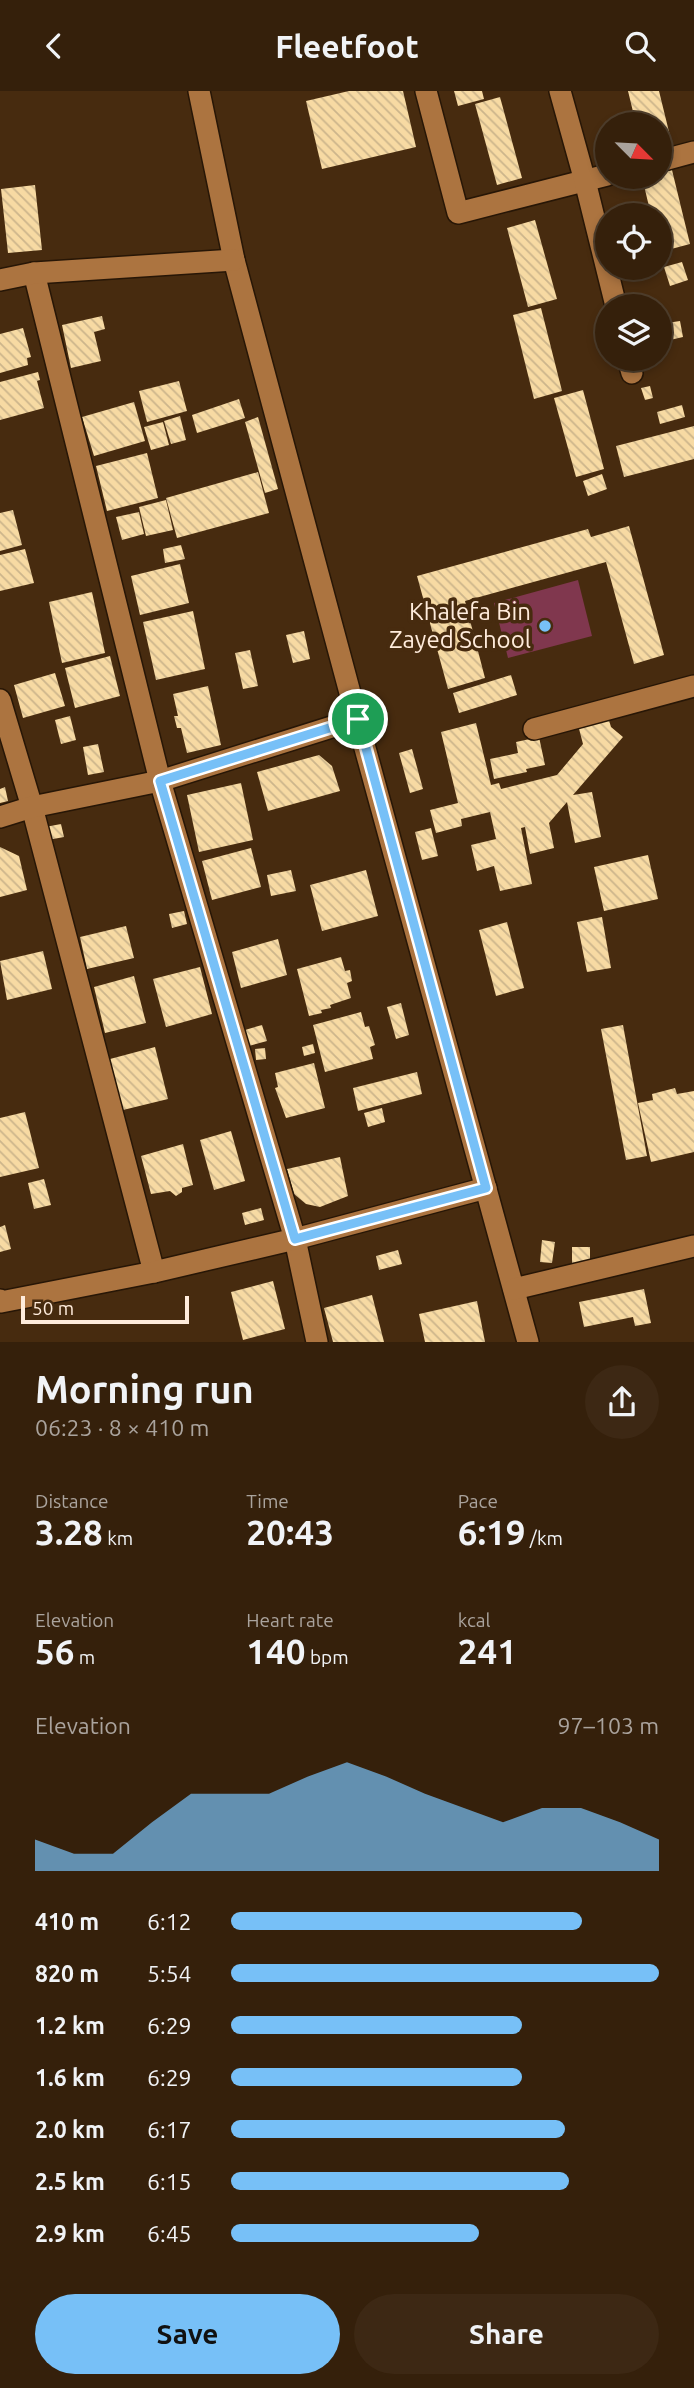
<!DOCTYPE html>
<html lang="en">
<head>
<meta charset="utf-8">
<style>
	:root { --surface:#35200b; --page:#3d2814; --text:#f1f3f6; --muted:#aaa39d; --line:#4f3e2c; --accent:#77c0f7 }
	body { margin:0; font-family:Ubuntu,sans-serif; background:var(--page); color:var(--text); height:100vh; display:flex; flex-direction:column; font-size:26px; white-space:nowrap }
	* { box-sizing:border-box; margin:0 }
	p { font-size:23px; color:var(--muted) }
	.icon { flex:none; width:38px; height:38px; fill:none; stroke:currentColor; stroke-width:2; stroke-linecap:round; stroke-linejoin:round }
	.map { position:relative; height:1251px; overflow:hidden }
	.drawer { display:flex; flex-direction:column; background:var(--surface); flex:1 }
	.drawer>* { flex:none }
	.needle { width:46px; rotate:114deg }
	.controls { position:absolute; left:595px; top:21px; display:grid; gap:14px }
	.controls a { display:grid; place-items:center; width:77px; height:77px; border-radius:50%; background:var(--surface); box-shadow:0 4px 10px #0003,0 0 0 2px var(--line); font-size:35px }
	.scale { position:absolute; left:21px; bottom:18px; width:168px; box-sizing:border-box; padding-left:7px; border:4px solid #ffecdc; border-top:0; font-size:19px; line-height:24px; white-space:nowrap; color:#ffecdc; -webkit-text-stroke:5px #472b0f; paint-order:stroke }
	.pin { position:absolute; display:grid; place-items:center; width:60px; height:60px; color:#fff; margin:-30px; border:4px solid #fff; border-radius:50%; box-shadow:0 2px 7px #0007 }
	.round { display:grid; place-items:center; flex:none; width:74px; height:74px; border-radius:37px; background:var(--page) }
	.overview { display:flex; align-items:center; justify-content:space-between; height:119px; padding:0 35px }
	h1 { font-size:38px; font-weight:700; line-height:52px }
	.stats { display:grid; grid-template-columns:repeat(3,1fr); gap:10px; height:119px; padding:7px 35px }
	.stats div { display:grid; align-content:center }
	.stats b { font-size:35px; font-weight:700 }
	.stats small { font-size:19px; font-weight:400 }
	.stats p { font-size:19px }
	.chart { height:196px; padding:14px 35px }
	.chart p { display:flex; justify-content:space-between }
	.chart svg { width:100%; height:126px; margin-top:7px; fill:var(--accent); opacity:.7 }
	.cta { display:flex; gap:14px; margin-top:auto; padding:14px 35px }
	.cta a { flex:1; height:80px; border-radius:42px; background:var(--accent); color:#111; font-size:28px; font-weight:700; line-height:80px; text-align:center }
	.cta a+a { background:var(--page); color:var(--text) }
	ul { padding:0 35px; list-style:none; font-size:23px }
	li { display:grid; grid-template-columns:112px 84px 1fr; align-items:center; height:52px }
	li i { height:18px; border-radius:9px; background:var(--accent) }
	header { display:flex; justify-content:space-between; align-items:center; height:91px; padding:0 35px; background:var(--surface); font-size:32px; font-weight:700 }
	.map>svg:first-child { display:block }
	.pitch { fill:#80374e }
	.building { fill:url(#building-back-hatch) }
	.lines { fill:none; stroke-linecap:round; stroke-linejoin:round }
	.minor-casing { stroke:#271606; stroke-width:24 }
	.minor { stroke:#ac7440; stroke-width:21 }
	.route-casing { stroke:#fff; stroke-width:14 }
	.route { stroke:#77c0f7; stroke-width:9 }
	.poi-dot { fill:#77c0f7; stroke:#472b0f; stroke-width:2.5 }
	.labels { text-anchor:middle; stroke-width:7; stroke-linejoin:round; paint-order:stroke }
	.poi-label { font-size:24px; fill:#ffecdc; stroke:#472b0f; text-anchor:end }
</style>
</head>
<body>
<header><svg class="icon" aria-label="back" viewBox="0 0 24 24"><path d="M15 5l-7 7 7 7"/></svg>Fleetfoot<svg class="icon" aria-label="search" viewBox="0 0 24 24"><circle cx="10" cy="10" r="6"/><path d="M15 15l6 6"/></svg></header>
<div class="map">
<svg width="694" height="1251" viewBox="0 0 694 1251">
	<defs>
		<pattern id="building-back-hatch" width="6" height="6" patternUnits="userSpaceOnUse" patternTransform="scale(1.75)"><rect width="6" height="6" fill="#f7daa3"/><path d="M-1 5l2 2M0 0l6 6M5-1l2 2" fill="none" stroke="#ccb58b"/></pattern>
	</defs>
	<rect width="100%" height="100%" fill="#472b0f"/>
	<path class="pitch" d="M578,489L592,545L508,567L494,512Z"/>
	<g class="building">
		<path d="M349,0H403L416,56L322,78L306,10Z"/>
		<path d="M454,0H482L484,8L458,15Z"/>
		<path d="M628,0H659L671,49L660,51V33H636Z"/>
		<path d="M500,6L522,87L497,94L475,13Z"/>
		<path d="M672,79L690,153L660,161V124H651L642,86H660V82Z"/>
		<path d="M35,94L42,159L8,162L1,98Z"/>
		<path d="M535,129L557,208L528,216L507,137Z"/>
		<path d="M682,171L688,189L670,195L664,176Z"/>
		<path d="M541,217L562,300L534,308L513,224Z"/>
		<path d="M102,225L105,238L94,241L101,270L71,277L62,234Z"/>
		<path d="M680,230L683,246L670,249L667,232Z"/>
		<path d="M23,237L31,266L27,267L28,274L0,282V243Z"/>
		<path d="M38,281L40,289L37,290L44,317L0,329V291Z"/>
		<path d="M179,290L187,320L147,331L139,300Z"/>
		<path d="M650,295L653,307L645,309L641,297Z"/>
		<path d="M583,299L604,378L576,386L554,307Z"/>
		<path d="M239,308L245,327L197,342L192,324Z"/>
		<path d="M134,311L145,350L94,365L82,326Z"/>
		<path d="M682,314L685,326L660,333L657,321Z"/>
		<path d="M180,325L186,349L171,353L164,330Z"/>
		<path d="M258,326L278,398L265,402L245,331Z"/>
		<path d="M163,331L169,354L151,359L144,336Z"/>
		<path d="M694,335V368L624,386L616,355Z"/>
		<path d="M147,362L158,407L107,420L96,375Z"/>
		<path d="M258,381L269,422L177,447L166,407Z"/>
		<path d="M602,383L607,398L588,405L583,390Z"/>
		<path d="M166,409L173,439L146,445L139,416Z"/>
		<path d="M13,419L22,454L0,460V422Z"/>
		<path d="M139,421L144,443L122,449L116,426Z"/>
		<path d="M629,435L664,564L634,573L606,471L465,510L485,587L448,598L417,485L588,438L591,446Z"/>
		<path d="M181,454L185,468L165,472L163,458Z"/>
		<path d="M25,458L34,492L0,500V464Z"/>
		<path d="M180,473L189,512L140,524L131,485Z"/>
		<path d="M92,501L105,562L62,572L49,511Z"/>
		<path d="M193,520L205,578L156,589L143,531Z"/>
		<path d="M304,540L310,568L293,572L286,544Z"/>
		<path d="M250,559L258,595L243,598L235,562Z"/>
		<path d="M110,565L120,605L75,617L65,577Z"/>
		<path d="M55,582L65,615L23,627L14,594Z"/>
		<path d="M511,584L517,604L459,622L453,602Z"/>
		<path d="M208,595L221,654L187,662L181,637H177L174,625H178L173,603Z"/>
		<path d="M70,625L76,649L61,653L55,629Z"/>
		<path d="M608,626L611,636L623,646L573,704L592,701L601,746L575,752L567,711L549,732L554,757L530,763L525,736L521,737L532,793L500,800L494,775L477,780L471,754L496,748L490,721L461,728L462,735L436,742L430,719L458,712L441,641L476,632L491,694L499,692L501,698L557,684L583,653L578,634Z"/>
		<path d="M539,646L545,674L526,678L527,681L494,688L490,668L518,662L516,651Z"/>
		<path d="M98,653L104,681L88,684L83,656Z"/>
		<path d="M412,658L423,698L410,702L399,662Z"/>
		<path d="M319,664L332,675L340,700L268,720L257,681Z"/>
		<path d="M241,692L253,749L199,761L187,704Z"/>
		<path d="M5,696L8,710L0,712V698Z"/>
		<path d="M61,733L64,746L48,749L45,736Z"/>
		<path d="M431,737L438,765L422,769L415,741Z"/>
		<path d="M0,756L19,765L27,799L0,806Z"/>
		<path d="M251,757L261,796L212,809L202,770Z"/>
		<path d="M648,764L658,808L604,820L594,776Z"/>
		<path d="M291,779L296,800L271,805L267,784Z"/>
		<path d="M366,779L378,825L322,840L310,794Z"/>
		<path d="M184,820L187,833L172,837L169,823Z"/>
		<path d="M602,826L611,877L587,881L577,831Z"/>
		<path d="M507,831L524,897L496,905L479,839Z"/>
		<path d="M126,835L134,867L87,878L80,846Z"/>
		<path d="M278,848L287,884L241,897L232,861Z"/>
		<path d="M43,860L52,898L7,909L0,870Z"/>
		<path d="M341,866L345,880L350,879L352,890L347,892L351,907L330,914L331,917L321,919L322,922L309,925L297,878Z"/>
		<path d="M200,876L212,923L166,936L153,888Z"/>
		<path d="M134,885L146,932L105,942L94,896Z"/>
		<path d="M401,912L409,944L396,948L387,916Z"/>
		<path d="M361,921L365,936L369,935L375,954L370,956L373,968L325,981L313,934Z"/>
		<path d="M262,934L267,950L249,955L245,939Z"/>
		<path d="M623,934L647,1065L626,1069L601,938Z"/>
		<path d="M313,953L315,962L304,965L302,956Z"/>
		<path d="M155,956L168,1008L123,1019L110,968Z"/>
		<path d="M265,957L266,968L256,969L255,958Z"/>
		<path d="M314,972L325,1017L286,1027L275,997L278,996L275,982Z"/>
		<path d="M417,981L422,1003L358,1020L353,997Z"/>
		<path d="M675,997L677,1003L694,1000V1061L651,1071L638,1012L653,1009L652,1003Z"/>
		<path d="M382,1017L385,1031L368,1036L364,1022Z"/>
		<path d="M25,1021L39,1077L0,1086V1027Z"/>
		<path d="M231,1040L245,1090L214,1099L200,1049Z"/>
		<path d="M183,1053L193,1094L182,1097V1101L176,1105L170,1100L151,1103L141,1065Z"/>
		<path d="M340,1066L348,1105L320,1116L306,1113L294,1103L287,1078Z"/>
		<path d="M44,1088L51,1114L34,1118L28,1092Z"/>
		<path d="M261,1117L264,1129L245,1134L242,1122Z"/>
		<path d="M5,1134L11,1158L0,1161V1136Z"/>
		<path d="M542,1149L555,1151L552,1172L540,1171Z"/>
		<rect x="572" y="1156" width="18" height="19"/>
		<path d="M398,1159L402,1173L379,1179L376,1165Z"/>
		<path d="M273,1190L285,1238L243,1249L231,1201Z"/>
		<path d="M644,1198L651,1232L635,1235L633,1226L584,1236L579,1211Z"/>
		<path d="M372,1204L384,1251H333L324,1217Z"/>
		<path d="M477,1210L485,1251H425L419,1223Z"/>
	</g>
	<g class="lines">
		<g class="minor-casing">
			<g id="minor">
				<path d="M199,0L234,169L357,628L528,1251"/>
				<path d="M426,0L458,122L607,84"/>
				<path d="M560,0L585,90L616,215"/>
				<path d="M660,70L694,61"/>
				<path d="M34,182L160,690L295,1148L317,1251"/>
				<path d="M0,189L34,182L234,169"/>
				<path d="M628,268L632,282"/>
				<path d="M0,609L32,716L154,1181"/>
				<path d="M534,638L694,595"/>
				<path d="M0,726L32,716L160,690L357,628"/>
				<path d="M514,1198L694,1155"/>
				<path d="M0,1209L1,1211L154,1181L295,1148L486,1097"/>
			</g>
		</g>
		<use href="#minor" class="minor"/>
	</g>
	<g class="lines">
		<g class="route-casing">
			<path id="route" d="M358,628L486,1097L295,1148L160,690Z"/>
		</g>
		<use href="#route" class="route"/>
	</g>
	<circle class="poi-dot" cx="545" cy="535" r="7"/>
	<g class="labels">
		<g class="poi-label">
			<text x="531" y="529">Khalefa Bin<tspan x="531" dy="28">Zayed School</tspan></text>
		</g>
	</g>
</svg>
<div class="controls">
<a><svg class="needle" viewBox="-14 -14 28 28"><path d="M0-13l5 13h-10z" fill="#e53935"/><path d="M0 13l5-13h-10z" fill="#aaa39d"/></svg></a>
<a><svg class="icon" aria-label="locate" viewBox="0 0 24 24"><circle cx="12" cy="12" r="6"/><path d="M12 2v4M12 18v4M2 12h4M18 12h4"/></svg></a>
<a><svg class="icon" aria-label="layers" viewBox="0 0 24 24"><path d="M12 4l9 5-9 5-9-5zM3 14l9 5 9-5"/></svg></a>
</div>
<div class="scale">50 m</div>
<div class="pin" style="left:358px;top:628px;background:#1e9e55"><svg class="icon" aria-label="arrive" viewBox="0 0 24 24"><path d="M6 21V4h12l-3 4 3 4H6"/></svg></div>
</div>
<section class="drawer">
<div class="overview"><div><h1>Morning run</h1><p>06:23 · 8 × 410 m</p></div><a class="round"><svg class="icon" aria-label="share" viewBox="0 0 24 24"><path d="M12 15V3M7 8l5-5 5 5M5 13v7h14v-7"/></svg></a></div>
<div class="stats">
<div><p>Distance</p><b>3.28<small> km</small></b></div>
<div><p>Time</p><b>20:43</b></div>
<div><p>Pace</p><b>6:19<small> /km</small></b></div>
</div>
<div class="stats">
<div><p>Elevation</p><b>56<small> m</small></b></div>
<div><p>Heart rate</p><b>140<small> bpm</small></b></div>
<div><p>kcal</p><b>241</b></div>
</div>
<div class="chart"><p><span>Elevation</span>97–103 m</p>
<svg viewBox="0 0 160 44" preserveAspectRatio="none"><path d="M0 44V33L10 38L20 38L30 27L40 17L50 17L60 17L70 11L80 6L90 11L100 17L110 22L120 27L130 22L140 22L150 27L160 33V44z"/></svg>
</div>
<ul>
<li><b>410 m</b>6:12<i style="width:82%"></i></li>
<li><b>820 m</b>5:54<i style="width:100%"></i></li>
<li><b>1.2 km</b>6:29<i style="width:68%"></i></li>
<li><b>1.6 km</b>6:29<i style="width:68%"></i></li>
<li><b>2.0 km</b>6:17<i style="width:78%"></i></li>
<li><b>2.5 km</b>6:15<i style="width:79%"></i></li>
<li><b>2.9 km</b>6:45<i style="width:58%"></i></li>
</ul>
<div class="cta"><a>Save</a><a>Share</a></div>
</section>
</body>
</html>
